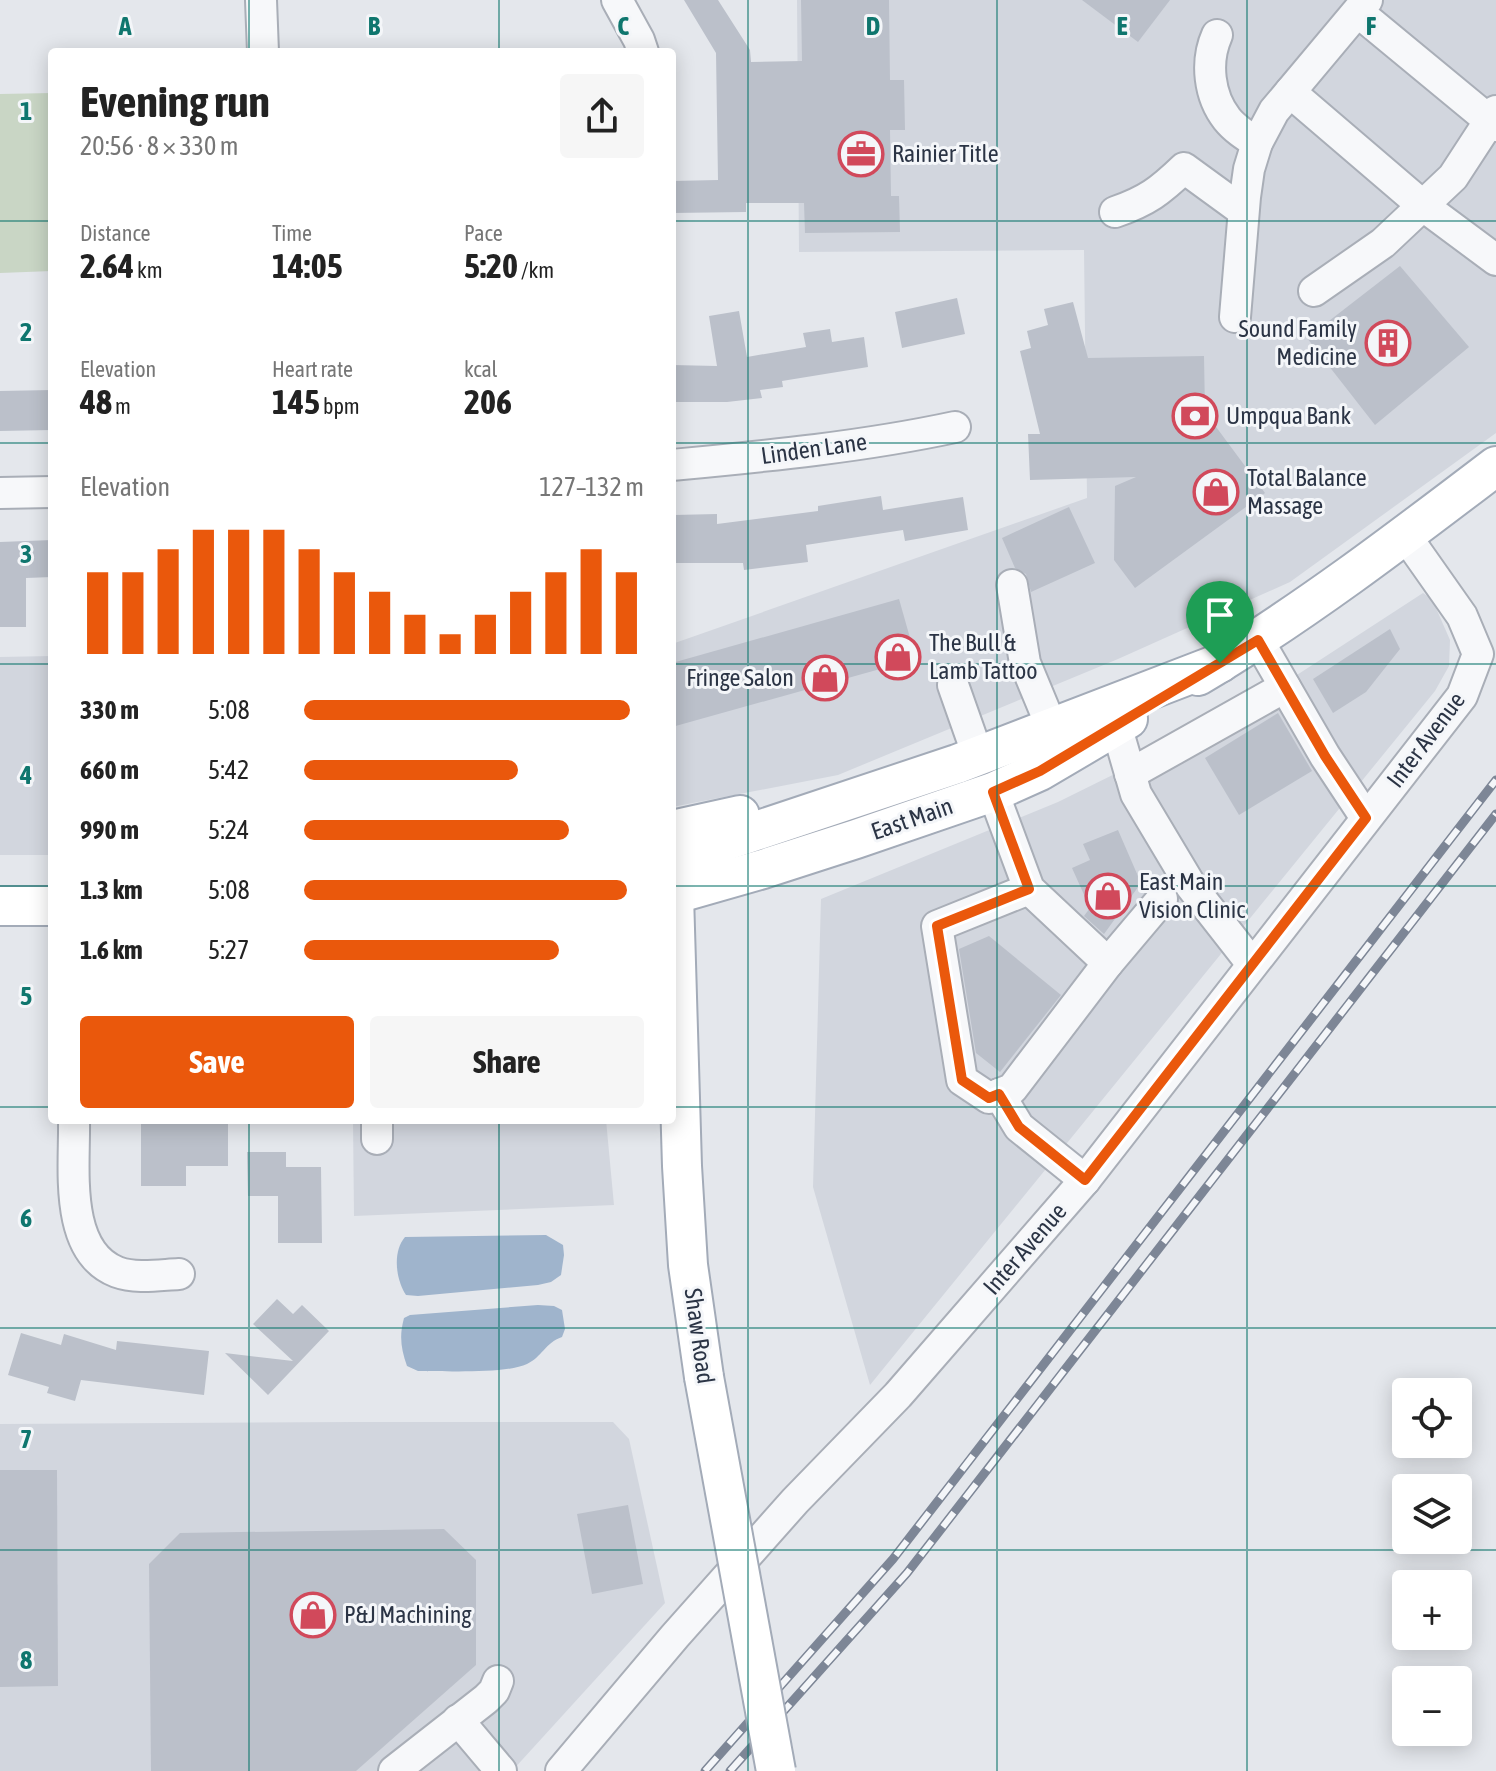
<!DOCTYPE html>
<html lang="en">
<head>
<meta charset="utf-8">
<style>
	:root { --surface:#fff; --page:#f6f6f6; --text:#222; --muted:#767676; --accent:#ea580c }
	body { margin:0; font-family:"Asap Condensed",sans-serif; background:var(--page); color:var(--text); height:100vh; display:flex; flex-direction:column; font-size:30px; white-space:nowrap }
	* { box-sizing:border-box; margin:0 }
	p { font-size:26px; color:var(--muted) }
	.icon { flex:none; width:44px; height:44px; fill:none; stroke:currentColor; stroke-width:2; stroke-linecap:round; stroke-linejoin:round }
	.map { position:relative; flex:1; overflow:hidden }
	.panel { position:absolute; left:48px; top:48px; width:628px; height:1076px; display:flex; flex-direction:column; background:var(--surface); border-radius:8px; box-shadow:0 4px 20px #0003 }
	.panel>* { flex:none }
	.fabs { position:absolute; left:1392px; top:1378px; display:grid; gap:16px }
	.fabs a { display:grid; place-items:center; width:80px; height:80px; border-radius:8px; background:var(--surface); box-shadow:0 4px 20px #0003; font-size:40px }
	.pin { position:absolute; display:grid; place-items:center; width:68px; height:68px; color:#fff; margin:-82px -34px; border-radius:50% 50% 50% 0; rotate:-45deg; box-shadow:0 0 8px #0007 }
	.pin .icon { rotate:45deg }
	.round { display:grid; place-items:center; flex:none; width:84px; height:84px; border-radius:8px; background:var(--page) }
	.summary { display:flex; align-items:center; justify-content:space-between; height:136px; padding:0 32px }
	h1 { font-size:44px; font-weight:700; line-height:60px }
	.metrics { display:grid; grid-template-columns:repeat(3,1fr); gap:12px; height:136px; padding:8px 32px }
	.metrics div { display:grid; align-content:center }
	.metrics b { font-size:34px; font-weight:700 }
	.metrics small { font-size:22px; font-weight:400 }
	.metrics p { font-size:22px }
	.chart { height:224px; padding:16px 32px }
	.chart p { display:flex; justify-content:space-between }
	.chart svg { width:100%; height:144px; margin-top:8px; stroke:var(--accent); stroke-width:6 }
	.action { display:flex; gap:16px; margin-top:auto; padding:16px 32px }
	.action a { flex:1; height:92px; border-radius:8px; background:var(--accent); color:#fff; font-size:32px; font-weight:700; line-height:92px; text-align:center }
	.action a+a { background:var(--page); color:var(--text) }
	ul { padding:0 32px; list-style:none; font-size:26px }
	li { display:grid; grid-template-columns:128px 96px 1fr; align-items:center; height:60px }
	li i { height:20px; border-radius:10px; background:var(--accent) }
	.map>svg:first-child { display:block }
	.built { fill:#d2d6de }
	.green { fill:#c9d6c5 }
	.water { fill:#9fb4cc }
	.building { fill:#bbc0ca }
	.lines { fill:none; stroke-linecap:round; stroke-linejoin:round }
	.minor-casing { stroke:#a9aeb7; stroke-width:34 }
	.major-casing { stroke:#a3abb8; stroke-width:42 }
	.minor { stroke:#f7f8fa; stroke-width:30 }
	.major { stroke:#fff; stroke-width:38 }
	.rail-casing { stroke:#7d8696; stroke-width:9 }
	.rail { stroke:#f4f6f9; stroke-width:6; stroke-dasharray:18; stroke-linecap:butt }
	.major-bridge-casing { stroke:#a3abb8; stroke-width:42; stroke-linecap:butt }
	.major-bridge { stroke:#fff; stroke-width:38 }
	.route-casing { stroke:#fff; stroke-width:16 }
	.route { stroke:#ea580c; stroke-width:10 }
	.grid { fill:none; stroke:#0f766e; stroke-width:2; stroke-opacity:0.55 }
	.labels { text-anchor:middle; stroke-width:6; stroke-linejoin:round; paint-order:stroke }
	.poi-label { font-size:24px; fill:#2b3445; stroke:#f4f6f9; text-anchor:start }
	.street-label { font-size:24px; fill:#2b3445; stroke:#f4f6f9 }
	.grid-label { font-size:26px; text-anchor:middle; font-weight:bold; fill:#0f766e; stroke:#f4f6f9; stroke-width:6; stroke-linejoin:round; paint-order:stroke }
</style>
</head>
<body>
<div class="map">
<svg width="1496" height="1771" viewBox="0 0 1496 1771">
	<rect width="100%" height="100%" fill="#e4e7ec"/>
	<g class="built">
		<path d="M797,0H1496V433L1290,582L1118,659L838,775L672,807V644L1087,498L1084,250L799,252Z"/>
		<path d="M1423,593L1432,599L1450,640L1449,666L1435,691L870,1385L813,1187L821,899L1058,802L1240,712Z"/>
		<path d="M52,656V855H0V657Z"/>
		<path d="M353,1120H606L614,1205L354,1216Z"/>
		<path d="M355,1422H613L629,1439L665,1603L512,1771H0V1424Z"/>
	</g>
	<path class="green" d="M52,93V271L0,273V94Z"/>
	<g class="water">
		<path d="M546,1235L563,1245L564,1255L561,1275L551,1282L538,1285L418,1296L406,1295C396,1280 392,1252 405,1237Z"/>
		<path d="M538,1305L554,1306L562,1310L565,1329L562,1337C545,1343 542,1357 527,1364C506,1374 444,1371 418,1371L407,1366C401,1349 399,1336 404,1318L410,1315Z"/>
	</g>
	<g class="building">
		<path d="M684,0H718L750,50L751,62L802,61L801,0H889L890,80H904L905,130H890L891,196H899L900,232L805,233L804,203H746V212L672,213V181L718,180L716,53Z"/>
		<path d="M1082,0H1170L1138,42Z"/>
		<path d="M1400,266L1469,347L1375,425L1307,338Z"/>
		<path d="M957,298L965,334L902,348L895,312Z"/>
		<path d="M1073,302L1088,358L1204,356L1205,412L1265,493L1135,588L1114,560L1115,486L1136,477L1030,480L1028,434H1040L1020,351L1031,348L1027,331L1048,325L1044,309Z"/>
		<path d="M739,311L747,357L806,347L803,333L830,329L832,342L864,337L868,367L782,381L783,387L760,390L762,398L727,402H672V365L717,366L709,316Z"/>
		<path d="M52,390V430L0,431V391Z"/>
		<path d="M881,496L883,510L963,497L968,530L905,541L903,530L806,545L808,562L744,570L743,563H672V528H674V515L717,514V524L818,511V506Z"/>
		<path d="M1069,507L1095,563L1031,592L1026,574L1015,568L1002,538Z"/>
		<path d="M52,540V577L26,578V627H0V542Z"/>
		<path d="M899,599L916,659L672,727V663Z"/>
		<path d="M1390,629L1400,649L1366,692L1333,713L1313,679Z"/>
		<path d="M1278,713L1312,771L1239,815L1205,758Z"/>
		<path d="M1118,830L1141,883L1104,934L1084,916L1090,908L1072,868L1090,860L1083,844Z"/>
		<path d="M989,936L1061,995L1000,1072L976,1053L959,949Z"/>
		<path d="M141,1120H228V1166H186V1186H141Z"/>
		<path d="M247,1152H286V1167H321L322,1243H278V1196H248Z"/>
		<path d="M277,1299L293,1314L302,1305L329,1331L268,1395L225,1353L293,1361L253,1324Z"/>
		<path d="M21,1333L61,1345L64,1334L116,1350L117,1341L209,1351L204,1395L81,1380L75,1401L47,1393L49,1387L8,1375Z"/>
		<path d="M0,1470H57L58,1686L0,1687Z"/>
		<path d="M628,1505L643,1584L592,1594L577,1514Z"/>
		<path d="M444,1529L476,1560V1665L356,1771H151L149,1564L180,1533Z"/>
	</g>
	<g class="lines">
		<g class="minor-casing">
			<g id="minor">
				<path d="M261,0L263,52"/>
				<path d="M617,0L639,40L643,52"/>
				<path d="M1358,12L1496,126"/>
				<path d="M1217,35C1205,62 1209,96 1227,119C1235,129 1246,136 1257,143"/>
				<path d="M1290,92L1422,205L1496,260"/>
				<path d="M1115,212C1147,201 1160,191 1184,168L1243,211"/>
				<path d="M1314,291L1383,243L1453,177L1496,111"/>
				<path d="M1235,317L1245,197L1249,169L1257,143L1274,111L1367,0"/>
				<path d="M672,465C766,456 862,447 955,427"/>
				<path d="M0,493L52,492"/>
				<path d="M1012,585L1025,663L1052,728"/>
				<path d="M1258,640L1325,756L1366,818"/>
				<path d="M953,685L978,756"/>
				<path d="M1116,725L1136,794L1191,886L1252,964"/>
				<path d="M1130,774L1285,687"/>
				<path d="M993,792L1029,889L1108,963L1012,1089L989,1098L962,1080L937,926L1029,889"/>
				<path d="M1108,963L1162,899"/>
				<path d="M999,1094L1019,1127L1085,1180"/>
				<path d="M74,1120C75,1166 63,1251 117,1272C136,1279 159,1275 179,1274"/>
				<path d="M377,1120V1139"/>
				<path d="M458,1720L501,1771"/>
				<path d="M394,1771L486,1699L494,1691L498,1681"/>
				<path d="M561,1771L675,1636L795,1501L898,1395L1085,1180L1462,696L1478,654L1462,616L1405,535"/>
			</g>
		</g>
		<g class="major-casing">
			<g id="major">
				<path d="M1198,676C1302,614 1399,540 1496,466"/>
				<path d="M672,830L740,815"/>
				<path d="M672,895L763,869L856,839L993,792L1040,771L1128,719"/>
				<path d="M0,906H52"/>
				<path d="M704,1377L688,1265L682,1166L674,895L687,864L702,849L957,764L1220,663"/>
			</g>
		</g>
		<use href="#minor" class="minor"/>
		<use href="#major" class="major"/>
		<g class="rail-casing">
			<g id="rail">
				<path d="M705,1771L893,1559L1496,780"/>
				<path d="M730,1771L907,1573L1496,814"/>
			</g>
		</g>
		<use href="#rail" class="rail"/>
		<g class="major-bridge-casing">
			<path id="major-bridge" d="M704,1377L776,1771"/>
		</g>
		<use href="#major-bridge" class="major-bridge"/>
	</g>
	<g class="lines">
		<g class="route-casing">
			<path id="route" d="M1258,640L1325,756L1366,818L1085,1180L1019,1127L999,1094L989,1098L962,1080L937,926L1029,889L993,792L1040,771Z"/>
		</g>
		<use href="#route" class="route"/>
	</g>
	<path class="grid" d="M249,0V52M499,0V52M748,0V1771M997,0V1771M1247,0V1771M0,221H52M672,221H1496M0,443H52M672,443H1496M0,664H52M672,664H1496M0,886H52M672,886H1496M0,1107H52M672,1107H1496M249,1120V1771M499,1120V1771M0,1328H1496M0,1550H1496"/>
	<defs>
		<g id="office-ring" transform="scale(2.3)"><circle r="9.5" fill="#f4f6f9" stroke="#d1495b" stroke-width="1.5"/><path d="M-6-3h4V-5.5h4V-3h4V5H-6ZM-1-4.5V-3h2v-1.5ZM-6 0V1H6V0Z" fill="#d1495b"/></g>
		<g id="building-ring" transform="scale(2.3)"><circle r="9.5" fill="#f4f6f9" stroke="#d1495b" stroke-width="1.5"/><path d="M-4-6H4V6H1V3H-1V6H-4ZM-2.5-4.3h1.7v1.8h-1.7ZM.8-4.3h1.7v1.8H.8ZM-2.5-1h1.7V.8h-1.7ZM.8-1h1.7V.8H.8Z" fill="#d1495b"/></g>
		<g id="bank-ring" transform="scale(2.3)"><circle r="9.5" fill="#f4f6f9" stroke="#d1495b" stroke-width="1.5"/><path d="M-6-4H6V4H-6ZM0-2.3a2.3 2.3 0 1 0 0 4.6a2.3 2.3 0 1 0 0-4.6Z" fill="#d1495b"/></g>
		<g id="shop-ring" transform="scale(2.3)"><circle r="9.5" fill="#f4f6f9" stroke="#d1495b" stroke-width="1.5"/><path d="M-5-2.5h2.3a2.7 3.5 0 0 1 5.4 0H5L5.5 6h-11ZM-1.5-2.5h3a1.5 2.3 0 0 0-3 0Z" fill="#d1495b"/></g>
	</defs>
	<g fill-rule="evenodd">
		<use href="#office-ring" x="861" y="154"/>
		<use href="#building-ring" x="1388" y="343"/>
		<use href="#bank-ring" x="1195" y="416"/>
		<use href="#shop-ring" x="1216" y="492"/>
		<use href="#shop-ring" x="898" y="657"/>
		<use href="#shop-ring" x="825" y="678"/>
		<use href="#shop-ring" x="1108" y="896"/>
		<use href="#shop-ring" x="313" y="1615"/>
	</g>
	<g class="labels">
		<g class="poi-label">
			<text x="892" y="162">Rainier Title</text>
			<text x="1357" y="337" text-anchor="end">Sound Family<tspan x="1357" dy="28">Medicine</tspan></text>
			<text x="1226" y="424">Umpqua Bank</text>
			<text x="1247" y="486">Total Balance<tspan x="1247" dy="28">Massage</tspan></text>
			<text x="929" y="651">The Bull &amp;<tspan x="929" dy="28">Lamb Tattoo</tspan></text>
			<text x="794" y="686" text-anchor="end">Fringe Salon</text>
			<text x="1139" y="890">East Main<tspan x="1139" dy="28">Vision Clinic</tspan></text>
			<text x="344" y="1623">P&amp;J Machining</text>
		</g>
		<g class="street-label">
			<text transform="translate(814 449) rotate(-8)" y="8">Linden Lane</text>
			<text transform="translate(1426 740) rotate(-53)" y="8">Inter Avenue</text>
			<text transform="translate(912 819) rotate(-19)" y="8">East Main</text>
			<text transform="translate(1025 1249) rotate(-49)" y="8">Inter Avenue</text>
			<text transform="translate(699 1336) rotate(82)" y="8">Shaw Road</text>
		</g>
	</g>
	<g class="grid-label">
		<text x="125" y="35">A</text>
		<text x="374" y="35">B</text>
		<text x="623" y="35">C</text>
		<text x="873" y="35">D</text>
		<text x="1122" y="35">E</text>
		<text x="1371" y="35">F</text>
		<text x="26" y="120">1</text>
		<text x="26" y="341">2</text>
		<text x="26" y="563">3</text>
		<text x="26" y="784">4</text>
		<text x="26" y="1005">5</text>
		<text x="26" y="1227">6</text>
		<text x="26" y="1448">7</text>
		<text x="26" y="1669">8</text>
	</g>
</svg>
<div class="fabs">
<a><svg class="icon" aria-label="locate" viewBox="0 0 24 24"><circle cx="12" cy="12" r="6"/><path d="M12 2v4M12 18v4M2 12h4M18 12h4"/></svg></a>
<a><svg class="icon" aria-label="layers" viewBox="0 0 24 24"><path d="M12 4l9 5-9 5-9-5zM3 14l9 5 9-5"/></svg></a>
<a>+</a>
<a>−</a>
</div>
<div class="pin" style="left:1220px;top:663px;background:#1e9e55"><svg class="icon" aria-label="arrive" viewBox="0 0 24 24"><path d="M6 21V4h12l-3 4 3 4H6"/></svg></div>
<section class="panel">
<div class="summary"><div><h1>Evening run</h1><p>20:56 · 8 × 330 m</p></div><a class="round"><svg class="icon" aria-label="share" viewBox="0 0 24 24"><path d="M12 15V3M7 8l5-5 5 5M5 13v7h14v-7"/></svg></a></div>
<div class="metrics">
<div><p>Distance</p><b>2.64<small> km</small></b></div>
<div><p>Time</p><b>14:05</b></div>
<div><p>Pace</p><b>5:20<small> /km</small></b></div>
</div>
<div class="metrics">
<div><p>Elevation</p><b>48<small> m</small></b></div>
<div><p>Heart rate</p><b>145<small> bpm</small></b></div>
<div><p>kcal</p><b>206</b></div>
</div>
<div class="chart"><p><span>Elevation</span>127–132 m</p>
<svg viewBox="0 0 160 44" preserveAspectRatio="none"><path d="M5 44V19M15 44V19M25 44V12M35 44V6M45 44V6M55 44V6M65 44V12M75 44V19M85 44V25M95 44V32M105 44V38M115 44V32M125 44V25M135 44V19M145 44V12M155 44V19"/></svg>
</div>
<ul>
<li><b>330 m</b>5:08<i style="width:96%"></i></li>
<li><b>660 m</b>5:42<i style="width:63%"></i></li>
<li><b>990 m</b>5:24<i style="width:78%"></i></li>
<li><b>1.3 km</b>5:08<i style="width:95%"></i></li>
<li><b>1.6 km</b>5:27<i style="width:75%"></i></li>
</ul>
<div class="action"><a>Save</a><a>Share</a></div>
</section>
</div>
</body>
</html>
